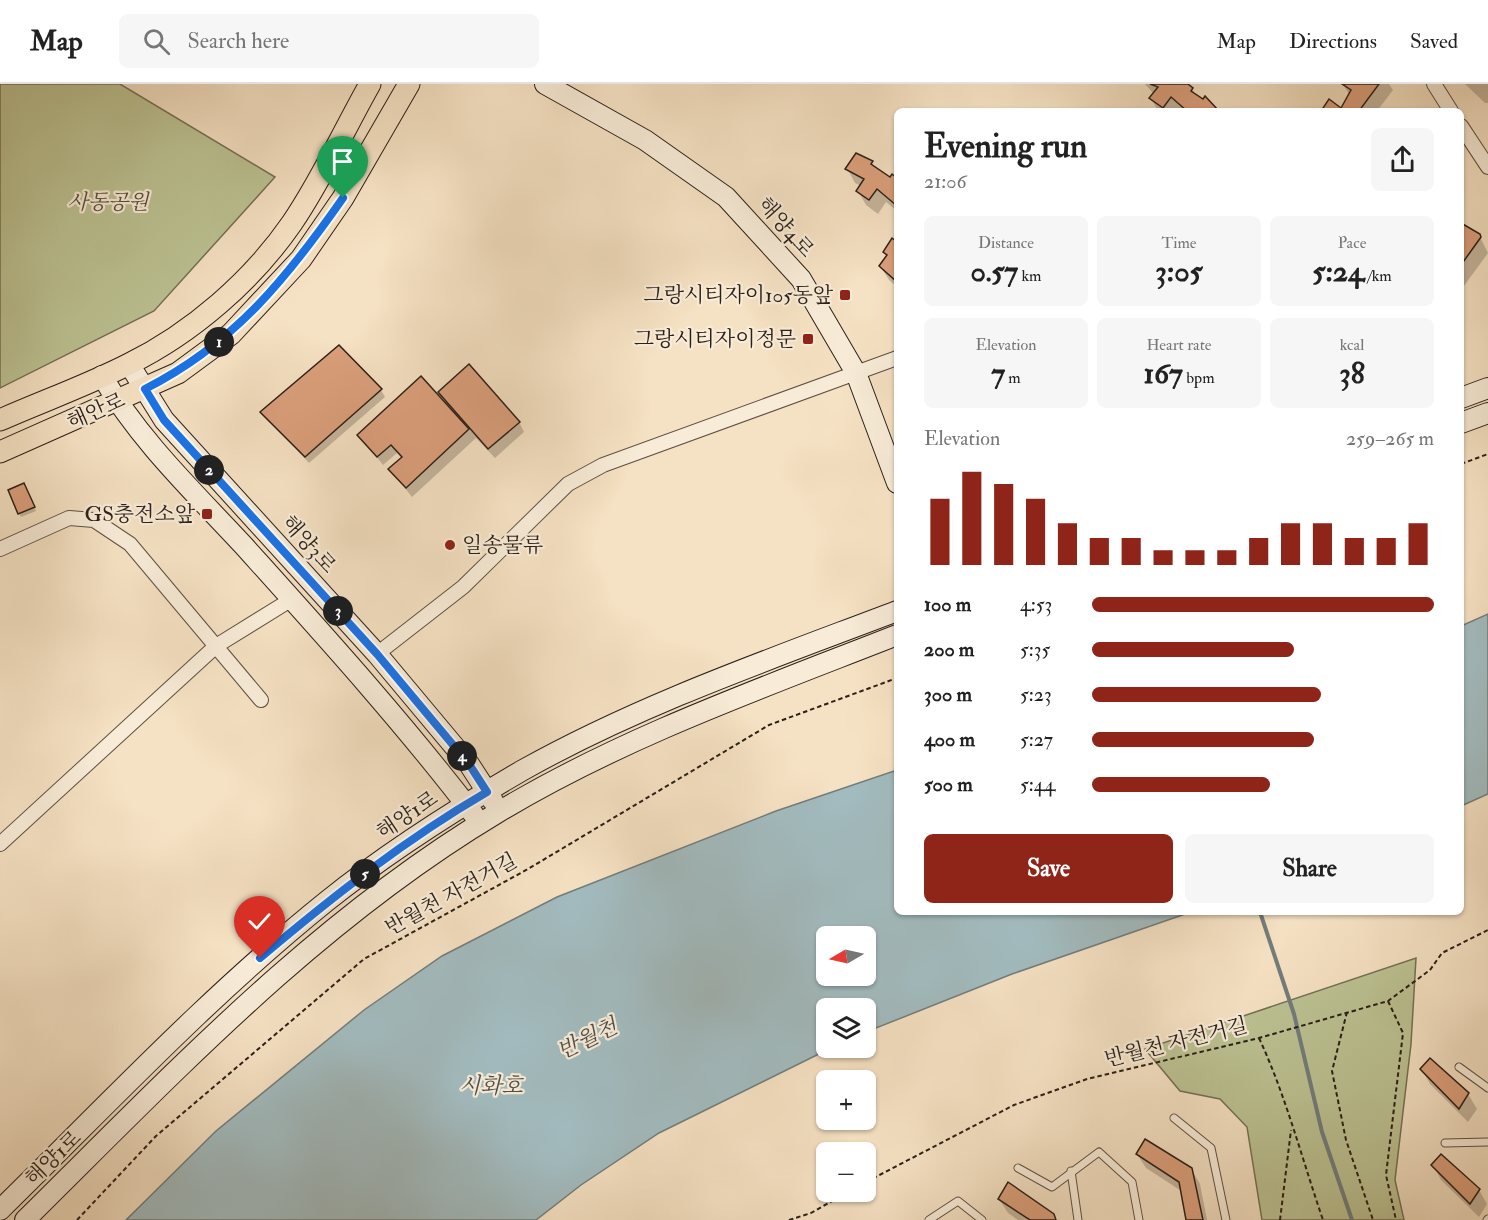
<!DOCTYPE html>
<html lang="en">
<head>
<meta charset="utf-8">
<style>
	:root { --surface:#fff; --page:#f6f6f6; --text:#222; --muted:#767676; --line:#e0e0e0; --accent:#8f2418 }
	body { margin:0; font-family:"IM FELL Double Pica","Noto Serif KR",serif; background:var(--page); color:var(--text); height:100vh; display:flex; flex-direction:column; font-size:22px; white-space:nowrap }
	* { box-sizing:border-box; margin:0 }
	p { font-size:20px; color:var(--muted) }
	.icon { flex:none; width:33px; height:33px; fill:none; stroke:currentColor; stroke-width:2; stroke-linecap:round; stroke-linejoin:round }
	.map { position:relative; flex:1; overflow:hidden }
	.panel { position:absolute; left:894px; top:24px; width:570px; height:807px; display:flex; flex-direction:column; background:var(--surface); border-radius:9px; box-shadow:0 2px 4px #0004 }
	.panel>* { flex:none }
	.needle { width:39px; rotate:261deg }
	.buttons { position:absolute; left:816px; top:842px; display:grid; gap:12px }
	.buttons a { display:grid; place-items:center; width:60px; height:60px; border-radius:9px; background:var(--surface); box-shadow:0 2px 4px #0004; font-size:30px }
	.pin { position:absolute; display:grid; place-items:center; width:51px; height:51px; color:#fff; margin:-62px -26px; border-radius:50% 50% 50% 0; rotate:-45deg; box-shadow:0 0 6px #0007 }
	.pin .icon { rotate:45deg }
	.km { position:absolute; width:30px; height:30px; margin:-15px; border-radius:50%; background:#222; color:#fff; font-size:16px; line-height:30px; text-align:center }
	.round { display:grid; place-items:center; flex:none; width:63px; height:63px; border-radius:9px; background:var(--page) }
	.overview { display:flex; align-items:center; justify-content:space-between; height:102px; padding:0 30px }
	h1 { font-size:33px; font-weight:700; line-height:45px }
	.stats { display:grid; grid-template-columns:repeat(3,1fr); gap:9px; height:102px; padding:6px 30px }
	.stats div { display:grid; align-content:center; border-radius:9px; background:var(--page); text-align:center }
	.stats b { font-size:30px; font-weight:700 }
	.stats small { font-size:16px; font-weight:400 }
	.stats p { font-size:16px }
	.chart { height:168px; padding:12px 30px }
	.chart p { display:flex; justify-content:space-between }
	.chart svg { width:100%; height:108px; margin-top:6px; stroke:var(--accent); stroke-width:6 }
	.cta { display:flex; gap:12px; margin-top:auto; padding:12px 30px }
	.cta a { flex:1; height:69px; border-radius:9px; background:var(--accent); color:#fff; font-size:24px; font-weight:700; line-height:69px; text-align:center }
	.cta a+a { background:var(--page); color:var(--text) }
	ul { padding:0 30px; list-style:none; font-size:20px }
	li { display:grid; grid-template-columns:96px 72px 1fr; align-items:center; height:45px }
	li i { height:15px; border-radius:8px; background:var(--accent) }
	header { display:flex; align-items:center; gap:36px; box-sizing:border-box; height:84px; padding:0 30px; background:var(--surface); border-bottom:2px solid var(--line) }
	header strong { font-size:28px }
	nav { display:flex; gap:33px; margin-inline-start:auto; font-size:21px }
	.search { width:420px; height:54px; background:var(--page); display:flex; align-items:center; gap:15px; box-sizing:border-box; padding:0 21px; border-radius:9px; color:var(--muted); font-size:22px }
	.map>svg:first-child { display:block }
	.green { fill:#bcc293; stroke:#747056; stroke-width:1.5 }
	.water { fill:#a2bbbf; stroke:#727d7c; stroke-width:1.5; fill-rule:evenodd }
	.shadow { fill:#0003 }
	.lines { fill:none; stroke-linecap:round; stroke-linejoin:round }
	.stream { stroke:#727d7c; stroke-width:4 }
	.building { fill:#db9f7b; stroke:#2b1f18; stroke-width:1.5 }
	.lane-casing { stroke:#5e5043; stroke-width:9 }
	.street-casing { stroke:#5e5043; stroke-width:16 }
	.secondary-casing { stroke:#2b1f18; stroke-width:22 }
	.primary-casing { stroke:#2b1f18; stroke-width:23 }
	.path { stroke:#2b1f18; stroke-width:2; stroke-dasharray:4.5 3; stroke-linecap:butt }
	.lane { stroke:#f8ecd8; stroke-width:7 }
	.street { stroke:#f8ecd8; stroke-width:14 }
	.secondary { stroke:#f8ecd8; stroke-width:20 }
	.primary { stroke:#f5e1c3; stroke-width:21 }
	.route-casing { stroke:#fff; stroke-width:12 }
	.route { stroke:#1a73e8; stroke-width:8 }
	.poi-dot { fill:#8f2418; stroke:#f8ecd8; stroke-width:2 }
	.labels { text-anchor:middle; stroke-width:4.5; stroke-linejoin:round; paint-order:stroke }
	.park-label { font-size:21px; font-style:italic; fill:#56503d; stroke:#f8ecd8 }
	.street-label { font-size:21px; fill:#2b1f18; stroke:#f8ecd8 }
	.poi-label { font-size:21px; fill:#2b1f18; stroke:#f8ecd8; text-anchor:end }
	.water-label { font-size:22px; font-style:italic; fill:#4f4e4a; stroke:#f8ecd8 }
</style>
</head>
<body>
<header>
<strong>Map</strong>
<div class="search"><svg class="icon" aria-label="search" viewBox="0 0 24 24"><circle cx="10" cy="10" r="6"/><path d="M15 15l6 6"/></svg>Search here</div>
<nav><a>Map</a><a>Directions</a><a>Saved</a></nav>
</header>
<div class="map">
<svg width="1488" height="1136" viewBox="0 0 1488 1136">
	<rect width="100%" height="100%" fill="#f5e1c3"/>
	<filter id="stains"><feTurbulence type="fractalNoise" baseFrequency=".00333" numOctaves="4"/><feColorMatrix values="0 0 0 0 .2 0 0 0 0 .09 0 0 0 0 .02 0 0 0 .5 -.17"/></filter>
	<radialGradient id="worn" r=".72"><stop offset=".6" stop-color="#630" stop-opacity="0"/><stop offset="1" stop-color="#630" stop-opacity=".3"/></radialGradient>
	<g class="green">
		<path d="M0,0H120L275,93L154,227L0,304Z"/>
		<path d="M1416,874L1411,960L1395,1096L1404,1136H1262L1247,1043L1220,1015L1180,1007L1145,965Z"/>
	</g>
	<g class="water">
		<path d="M1488,530V710L1461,722V542Z"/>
		<path d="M897,686V828H1191L1012,890L866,948V924H826V963H833L659,1049L581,1101L536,1136H126L216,1047L364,926L442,872L557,813L776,727ZM826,852H866V891H826Z"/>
	</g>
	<g class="shadow">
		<path d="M1145,0H1179L1192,5L1197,13L1203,18L1206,14L1217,27H1158L1151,14L1154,10Z"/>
		<path d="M1343,0H1389L1393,6L1377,27H1323L1341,26L1350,12Z"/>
		<path d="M1465,0H1488V19H1485Z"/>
		<path d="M854,72L863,76L866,73L877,86L890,96H897V127L886,118L878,130L866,121L858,107L861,102L855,99L847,84Z"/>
		<path d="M1461,139L1479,151L1488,169L1461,206Z"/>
		<path d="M897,160V203L889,196L880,182L887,172L885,168Z"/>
		<path d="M381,306L385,313L309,379L262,328Z"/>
		<path d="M440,308L519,338L524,348L495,374L476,354L412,413L390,385L402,374L397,369L383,381L359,351L447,320Z"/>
		<path d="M26,405L36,427L21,433L19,429Z"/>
		<path d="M1422,986L1468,1010L1477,1025L1468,1038L1430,1000Z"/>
		<path d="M1137,1070L1191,1085L1200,1100L1207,1136H1188L1183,1108L1146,1084Z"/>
		<path d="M1433,1081L1479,1106L1487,1120L1479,1133L1441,1096Z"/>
		<path d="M999,1115L1053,1131L1056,1136H1018L1008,1129Z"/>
	</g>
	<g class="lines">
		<path class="stream" d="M1260,828L1294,930L1322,1048L1352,1136"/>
	</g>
	<g class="building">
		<path d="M1150,0H1188L1193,4L1191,7L1203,15L1205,12L1219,27H1187L1171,13L1163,24L1149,14L1158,3Z"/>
		<path d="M1342,0H1379L1359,27H1321L1329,15L1341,24L1351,6Z"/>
		<path d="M856,69L873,77L871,80L890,93L892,90L897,94V122L877,105L869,116L856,107L864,95L845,85Z"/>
		<path d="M1461,139L1480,150L1481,153L1461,181Z"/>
		<path d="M892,154L897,158V198L879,182L887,171L883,168Z"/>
		<path d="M339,261L382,305L305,373L260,328Z"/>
		<path d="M469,280L520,338L488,365L438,308Z"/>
		<path d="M421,292L469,345L406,404L388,385L402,373L391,361L377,373L357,351Z"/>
		<path d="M24,399L35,423L18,430L8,406Z"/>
		<path d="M1430,974L1469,1009L1459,1025L1420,985Z"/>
		<path d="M1145,1055L1192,1084L1203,1136H1186L1179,1098L1136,1070Z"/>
		<path d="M1441,1070L1480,1105L1470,1120L1431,1081Z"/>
		<path d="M1008,1098L1054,1130L1056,1136H1030L998,1115Z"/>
	</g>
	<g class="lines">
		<g class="lane-casing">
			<g id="lane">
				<path d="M1459,983L1488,1004"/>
				<path d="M1174,1034L1211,1064L1226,1136"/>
				<path d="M1445,1059L1488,1058"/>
				<path d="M1018,1084L1052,1103L1099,1068L1132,1098L1139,1136"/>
				<path d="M1071,1087L1078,1136"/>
				<path d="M929,1136L958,1117L982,1136"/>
				<path d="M1487,1136L1488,1135"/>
			</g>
		</g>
		<g class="street-casing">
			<g id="street">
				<path d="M1434,0L1451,27"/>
				<path d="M1461,42L1488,83"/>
				<path d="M0,465L69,434L94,436L130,460L261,616"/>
				<path d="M377,570L463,503L568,400L603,381L897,274"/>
				<path d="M0,760L216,562L292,515"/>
			</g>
		</g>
		<g class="secondary-casing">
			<g id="secondary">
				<path d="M545,0L645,56L726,113L801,195L856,289L897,399"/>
				<path d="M129,280L164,336L377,570L469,680L493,717"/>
				<path d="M102,292C139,356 194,408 244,462C323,550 402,637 474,731"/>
				<path d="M1461,314L1488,304"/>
				<path d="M1461,339L1488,329"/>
				<path d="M0,1126C107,1021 210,911 327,817C388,768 456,725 523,686C641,620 771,575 897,527"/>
				<path d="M25,1136C174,989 315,838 497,729C621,654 762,604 897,551"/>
			</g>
		</g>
		<g class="primary-casing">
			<g id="primary">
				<path d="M0,336C43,317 88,301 129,280C192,249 252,197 292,139C321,97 345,44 370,0"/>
				<path d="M0,368L178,289L231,250L301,175L343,114L409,0"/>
			</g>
		</g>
		<g class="path">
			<path d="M1461,380L1488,370"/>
			<path d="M1388,917L1403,949L1386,1091L1396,1136"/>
			<path d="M1347,928L1332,987L1346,1056L1373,1136"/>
			<path d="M1259,954C1286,1012 1302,1075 1323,1136"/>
			<path d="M866,1098L1014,1021L1087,995L1259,954L1388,917L1430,886L1442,869L1488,846"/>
			<path d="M77,1136L156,1052L364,875L528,785L769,641L897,594"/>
			<path d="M789,1136L811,1129L850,1107"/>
			<path d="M1280,1136L1291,1046"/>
		</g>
		<use href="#lane" class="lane"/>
		<use href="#street" class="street"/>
		<use href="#secondary" class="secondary"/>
		<use href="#primary" class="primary"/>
	</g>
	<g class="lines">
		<g class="route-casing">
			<path id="route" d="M260,874C332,813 406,755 487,708L469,680L377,570L164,336L145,305C234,260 287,194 343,114"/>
		</g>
		<use href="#route" class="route"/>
	</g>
	<g class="poi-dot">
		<rect x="839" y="205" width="12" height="12" rx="3"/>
		<rect x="802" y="249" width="12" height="12" rx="3"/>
		<rect x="201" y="424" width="12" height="12" rx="3"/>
		<circle cx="450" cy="461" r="6"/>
	</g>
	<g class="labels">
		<g class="park-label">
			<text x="108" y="125">사동공원</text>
		</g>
		<g class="street-label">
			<text transform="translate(786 143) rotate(48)" y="7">해양4로</text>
			<text transform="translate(96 327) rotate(-24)" y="7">해안로</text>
			<text transform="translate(309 460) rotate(48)" y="7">해양3로</text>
			<text transform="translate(407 731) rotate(-34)" y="7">해양1로</text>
			<text transform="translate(451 810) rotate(-29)" y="7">반월천 자전거길</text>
			<text transform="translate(1176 958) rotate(-14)" y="7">반월천 자전거길</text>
			<text transform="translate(53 1074) rotate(-44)" y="7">해양1로</text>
		</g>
		<g class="poi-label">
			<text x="833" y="218">그랑시티자이105동앞</text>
			<text x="796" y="262">그랑시티자이정문</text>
			<text x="195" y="437">GS충전소앞</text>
			<text x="462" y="468" text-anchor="start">일송물류</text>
		</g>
		<g class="water-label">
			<text transform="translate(587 954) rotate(-26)" y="8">반월천</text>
			<text x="491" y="1009">시화호</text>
		</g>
	</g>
	<rect width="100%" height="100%" filter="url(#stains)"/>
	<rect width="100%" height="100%" fill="url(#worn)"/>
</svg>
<div class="buttons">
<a><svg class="needle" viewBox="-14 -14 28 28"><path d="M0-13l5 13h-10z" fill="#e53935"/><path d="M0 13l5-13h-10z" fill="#767676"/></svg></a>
<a><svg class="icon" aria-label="layers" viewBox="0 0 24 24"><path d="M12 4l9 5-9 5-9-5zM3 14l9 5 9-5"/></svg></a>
<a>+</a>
<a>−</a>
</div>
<div class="pin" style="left:343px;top:114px;background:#1e9e55"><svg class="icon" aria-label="arrive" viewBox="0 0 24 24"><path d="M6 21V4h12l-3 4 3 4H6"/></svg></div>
<div class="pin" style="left:260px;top:874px;background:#d93025"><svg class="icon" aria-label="check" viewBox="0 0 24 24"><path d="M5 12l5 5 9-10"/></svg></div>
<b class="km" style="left:219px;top:258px">1</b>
<b class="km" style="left:209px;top:386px">2</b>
<b class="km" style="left:338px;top:527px">3</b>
<b class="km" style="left:462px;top:672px">4</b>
<b class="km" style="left:365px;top:790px">5</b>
<section class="panel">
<div class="overview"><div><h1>Evening run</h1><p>21:06</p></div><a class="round"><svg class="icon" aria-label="share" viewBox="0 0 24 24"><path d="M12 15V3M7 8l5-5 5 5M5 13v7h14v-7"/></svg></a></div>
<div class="stats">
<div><p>Distance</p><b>0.57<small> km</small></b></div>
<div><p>Time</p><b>3:05</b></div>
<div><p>Pace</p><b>5:24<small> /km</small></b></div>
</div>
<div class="stats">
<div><p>Elevation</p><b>7<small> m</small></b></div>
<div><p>Heart rate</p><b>167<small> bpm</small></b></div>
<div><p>kcal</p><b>38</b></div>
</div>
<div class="chart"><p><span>Elevation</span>259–265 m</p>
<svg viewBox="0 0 160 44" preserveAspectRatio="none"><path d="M5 44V17M15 44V6M25 44V11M35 44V17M45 44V27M55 44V33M65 44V33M75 44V38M85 44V38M95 44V38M105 44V33M115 44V27M125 44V27M135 44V33M145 44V33M155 44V27"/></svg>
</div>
<ul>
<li><b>100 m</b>4:53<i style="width:100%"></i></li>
<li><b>200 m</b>5:35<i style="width:59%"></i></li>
<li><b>300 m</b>5:23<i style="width:67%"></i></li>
<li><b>400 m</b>5:27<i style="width:65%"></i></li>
<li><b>500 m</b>5:44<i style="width:52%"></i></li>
</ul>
<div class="cta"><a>Save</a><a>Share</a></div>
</section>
</div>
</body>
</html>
